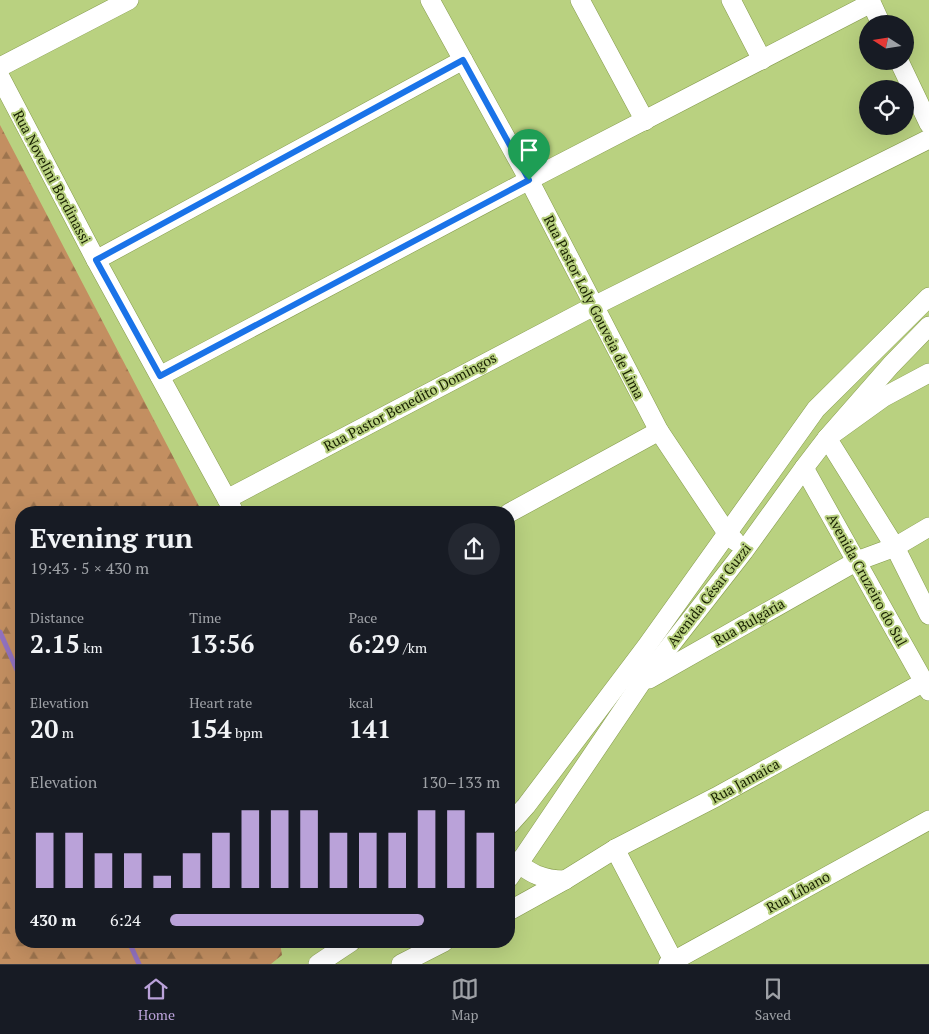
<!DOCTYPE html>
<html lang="en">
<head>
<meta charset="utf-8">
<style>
	:root { --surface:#171b24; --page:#242831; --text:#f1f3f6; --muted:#9ea1a6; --line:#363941; --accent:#baa2d9 }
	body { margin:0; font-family:"PT Serif",serif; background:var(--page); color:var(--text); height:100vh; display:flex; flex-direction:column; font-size:19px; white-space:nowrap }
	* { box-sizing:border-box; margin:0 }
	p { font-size:16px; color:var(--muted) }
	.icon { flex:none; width:28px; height:28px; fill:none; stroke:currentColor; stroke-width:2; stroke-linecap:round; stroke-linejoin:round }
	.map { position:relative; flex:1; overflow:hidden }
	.panel { position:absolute; left:15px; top:506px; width:500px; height:442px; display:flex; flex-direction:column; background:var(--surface); border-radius:20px; box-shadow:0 5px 20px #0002 }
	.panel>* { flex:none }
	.needle { width:32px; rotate:282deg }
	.fabs { position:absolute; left:859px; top:15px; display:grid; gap:10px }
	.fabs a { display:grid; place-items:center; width:55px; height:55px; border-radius:50%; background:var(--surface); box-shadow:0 5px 20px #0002; font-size:25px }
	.pin { position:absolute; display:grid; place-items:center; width:42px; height:42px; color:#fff; margin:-51px -21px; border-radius:50% 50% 50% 0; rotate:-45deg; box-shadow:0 0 5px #0007 }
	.pin .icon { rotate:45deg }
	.round { display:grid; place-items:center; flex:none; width:52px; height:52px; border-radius:26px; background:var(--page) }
	.headline { display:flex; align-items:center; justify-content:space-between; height:85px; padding:0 15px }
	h1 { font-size:28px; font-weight:700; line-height:38px }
	.figures { display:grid; grid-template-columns:repeat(3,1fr); gap:8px; height:85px; padding:5px 15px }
	.figures div { display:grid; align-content:center }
	.figures b { font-size:25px; font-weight:700 }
	.figures small { font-size:14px; font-weight:400 }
	.figures p { font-size:14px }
	.chart { height:140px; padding:10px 15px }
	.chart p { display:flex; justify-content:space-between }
	.chart svg { width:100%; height:90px; margin-top:5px; stroke:var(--accent); stroke-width:6 }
	ul { padding:0 15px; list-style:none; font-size:16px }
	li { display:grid; grid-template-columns:80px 60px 1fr; align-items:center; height:38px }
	li i { height:12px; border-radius:6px; background:var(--accent) }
	.menu { display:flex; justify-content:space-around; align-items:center; height:70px; border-top:1px solid var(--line); background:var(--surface); font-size:14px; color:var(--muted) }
	.menu a { display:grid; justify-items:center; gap:2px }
	.menu .on { color:var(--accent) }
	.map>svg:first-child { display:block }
	.forest { fill:url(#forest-firs) }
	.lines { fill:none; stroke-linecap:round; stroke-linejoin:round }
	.stream { stroke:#9272c0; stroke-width:5 }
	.minor-casing { stroke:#859b4b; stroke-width:20 }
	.minor { stroke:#fff; stroke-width:19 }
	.route-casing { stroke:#fff; stroke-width:10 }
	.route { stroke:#1a73e8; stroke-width:6 }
	.labels { text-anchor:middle; stroke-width:4; stroke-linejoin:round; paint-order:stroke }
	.street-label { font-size:14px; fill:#182000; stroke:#b9d180 }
</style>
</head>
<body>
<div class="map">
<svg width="929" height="964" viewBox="0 0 929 964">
	<defs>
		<pattern id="forest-firs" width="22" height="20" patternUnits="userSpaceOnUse" patternTransform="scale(1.25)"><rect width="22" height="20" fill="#c38f61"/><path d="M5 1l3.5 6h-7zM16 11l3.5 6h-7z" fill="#9d744e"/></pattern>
	</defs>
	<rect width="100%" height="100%" fill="#b9d180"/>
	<path class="forest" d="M0,125L202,512H21V942L280,943L282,955L271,964H0Z"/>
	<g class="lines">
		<g class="stream">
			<path d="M0,632L21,679"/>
			<path d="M129,942L139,964"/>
		</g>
		<g class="minor-casing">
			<g id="minor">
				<path d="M430,0L529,180L659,431L727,533L735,541"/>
				<path d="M580,0L645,121"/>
				<path d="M731,0L762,60"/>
				<path d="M870,0L881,24"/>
				<path d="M899,61L929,124"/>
				<path d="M0,67L129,0"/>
				<path d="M0,77L96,260L234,512"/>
				<path d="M96,260L463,60"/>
				<path d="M929,373L884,397L827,438L895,547L929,615"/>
				<path d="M160,376L529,180L871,3"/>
				<path d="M804,468L929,691"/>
				<path d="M227,499L594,306L929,139"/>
				<path d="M509,513L659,431"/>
				<path d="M649,679L857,561L895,547L929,527"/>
				<path d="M509,825L526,806L646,647L816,409L929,297"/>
				<path d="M615,849L675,964"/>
				<path d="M509,859C519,863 527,871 537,875C546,879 556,880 565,880"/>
				<path d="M509,878L641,683L744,551L804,468L827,438L891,365L929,326"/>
				<path d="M509,911L565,880L615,849L716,797L924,682"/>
				<path d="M318,964L351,942"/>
				<path d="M401,964L444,942"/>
				<path d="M668,964L929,820"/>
			</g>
		</g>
		<use href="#minor" class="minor"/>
	</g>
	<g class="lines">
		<g class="route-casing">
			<path id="route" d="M463,60L529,180L160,376L96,260Z"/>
		</g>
		<use href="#route" class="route"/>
	</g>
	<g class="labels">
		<g class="street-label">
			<text transform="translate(52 177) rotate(62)" y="5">Rua Novelini Bordinassi</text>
			<text transform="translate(594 307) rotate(63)" y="5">Rua Pastor Loly Gouveia de Lima</text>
			<text transform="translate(410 402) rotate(-28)" y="5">Rua Pastor Benedito Domingos</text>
			<text transform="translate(867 580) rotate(61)" y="5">Avenida Cruzeiro do Sul</text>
			<text transform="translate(709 595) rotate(-52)" y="5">Avenida César Guzzi</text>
			<text transform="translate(749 622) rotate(-30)" y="5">Rua Bulgária</text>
			<text transform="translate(745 781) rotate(-29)" y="5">Rua Jamaica</text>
			<text transform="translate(798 892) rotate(-29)" y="5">Rua Líbano</text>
		</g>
	</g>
</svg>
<div class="fabs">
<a><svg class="needle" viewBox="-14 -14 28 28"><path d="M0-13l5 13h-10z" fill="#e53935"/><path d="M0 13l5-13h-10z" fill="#9ea1a6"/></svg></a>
<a><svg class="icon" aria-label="locate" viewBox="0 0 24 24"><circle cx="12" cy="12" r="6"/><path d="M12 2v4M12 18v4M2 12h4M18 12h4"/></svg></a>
</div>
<div class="pin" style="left:529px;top:180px;background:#1e9e55"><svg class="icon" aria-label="arrive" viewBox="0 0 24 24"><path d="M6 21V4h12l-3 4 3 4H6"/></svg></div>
<section class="panel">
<div class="headline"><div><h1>Evening run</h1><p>19:43 · 5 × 430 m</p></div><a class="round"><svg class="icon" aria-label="share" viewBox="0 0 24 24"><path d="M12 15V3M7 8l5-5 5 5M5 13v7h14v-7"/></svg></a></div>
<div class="figures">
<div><p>Distance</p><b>2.15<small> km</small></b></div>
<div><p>Time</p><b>13:56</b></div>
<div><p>Pace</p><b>6:29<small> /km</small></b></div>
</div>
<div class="figures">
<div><p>Elevation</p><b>20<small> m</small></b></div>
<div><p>Heart rate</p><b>154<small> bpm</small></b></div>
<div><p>kcal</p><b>141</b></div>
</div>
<div class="chart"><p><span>Elevation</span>130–133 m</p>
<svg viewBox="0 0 160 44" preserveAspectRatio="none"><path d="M5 44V17M15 44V17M25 44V27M35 44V27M45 44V38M55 44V27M65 44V17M75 44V6M85 44V6M95 44V6M105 44V17M115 44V17M125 44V17M135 44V6M145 44V6M155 44V17"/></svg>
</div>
<ul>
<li><b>430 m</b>6:24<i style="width:77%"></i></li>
</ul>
</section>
</div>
<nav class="menu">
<a class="on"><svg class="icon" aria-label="home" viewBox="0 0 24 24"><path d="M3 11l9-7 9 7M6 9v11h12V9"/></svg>Home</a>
<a><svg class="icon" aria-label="map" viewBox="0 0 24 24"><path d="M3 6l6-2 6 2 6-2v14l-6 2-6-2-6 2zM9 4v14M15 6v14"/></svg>Map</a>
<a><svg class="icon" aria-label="saved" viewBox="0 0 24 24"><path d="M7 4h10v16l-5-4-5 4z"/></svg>Saved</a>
</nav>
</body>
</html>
